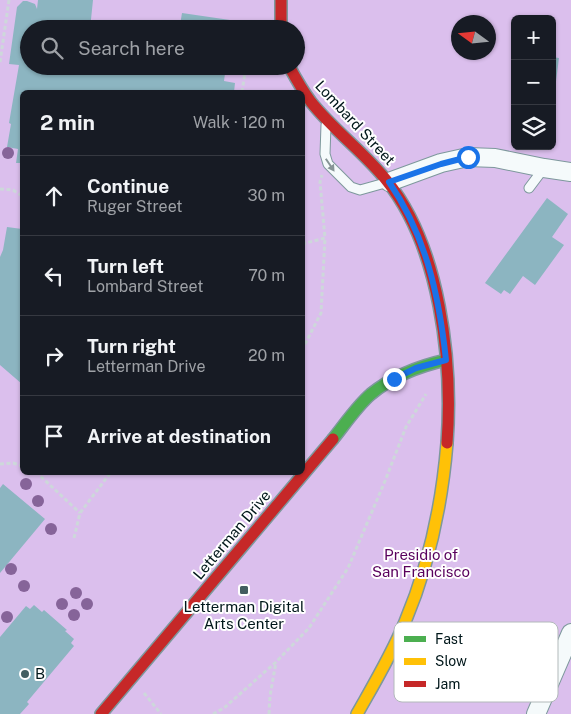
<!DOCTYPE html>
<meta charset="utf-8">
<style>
:root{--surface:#171b24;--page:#20242c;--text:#f1f3f6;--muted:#9ea1a6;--line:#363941}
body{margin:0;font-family:"Public Sans",sans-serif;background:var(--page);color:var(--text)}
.controls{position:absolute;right:15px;top:15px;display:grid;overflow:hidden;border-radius:8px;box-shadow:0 1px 4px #0004}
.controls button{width:45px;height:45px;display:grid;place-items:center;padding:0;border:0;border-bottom:1px solid var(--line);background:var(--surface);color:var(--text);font:25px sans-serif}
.compass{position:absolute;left:451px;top:15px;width:45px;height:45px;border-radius:50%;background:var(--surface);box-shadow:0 1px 4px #0004;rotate:285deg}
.stop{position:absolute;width:15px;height:15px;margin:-11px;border:4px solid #1a73e8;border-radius:50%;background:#fff}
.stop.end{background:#1a73e8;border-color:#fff;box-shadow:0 1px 5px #0008}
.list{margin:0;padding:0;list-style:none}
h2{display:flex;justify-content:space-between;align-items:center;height:65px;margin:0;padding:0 20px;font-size:21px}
h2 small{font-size:16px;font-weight:400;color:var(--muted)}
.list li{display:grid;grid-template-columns:32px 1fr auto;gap:15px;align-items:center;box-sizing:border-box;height:80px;padding:0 20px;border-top:1px solid var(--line)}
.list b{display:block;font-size:19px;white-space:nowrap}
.list p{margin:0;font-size:16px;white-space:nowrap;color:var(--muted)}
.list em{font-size:16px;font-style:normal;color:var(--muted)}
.icon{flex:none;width:28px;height:28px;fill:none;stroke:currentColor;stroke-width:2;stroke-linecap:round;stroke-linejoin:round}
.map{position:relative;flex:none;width:571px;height:714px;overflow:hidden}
.search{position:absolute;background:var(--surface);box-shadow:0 1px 4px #0004;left:20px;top:20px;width:285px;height:55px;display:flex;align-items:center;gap:12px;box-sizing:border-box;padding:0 18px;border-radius:28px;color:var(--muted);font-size:19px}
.panel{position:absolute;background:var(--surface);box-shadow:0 1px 4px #0004;left:20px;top:90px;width:285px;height:385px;border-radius:8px}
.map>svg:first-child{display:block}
.green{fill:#dbbfed;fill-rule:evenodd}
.building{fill:#8cb5c1}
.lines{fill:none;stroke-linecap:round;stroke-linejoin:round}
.lane-casing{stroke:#7d989c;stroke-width:11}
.street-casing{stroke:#7d989c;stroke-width:20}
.fast-casing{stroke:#7d989c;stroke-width:14}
.slow-casing{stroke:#7d989c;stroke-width:14}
.jam-casing{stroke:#7d989c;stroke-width:14}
.path{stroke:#cdd8da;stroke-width:3;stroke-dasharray:4 2.5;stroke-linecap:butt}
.lane{stroke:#f5fafb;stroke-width:9}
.street{stroke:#f5fafb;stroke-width:18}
.fast{stroke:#4caf50;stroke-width:11}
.slow{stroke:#ffc107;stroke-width:11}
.jam{stroke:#c62828;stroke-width:11}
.tree{fill:#866499}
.oneway{fill:#879496}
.route{stroke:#1a73e8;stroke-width:6}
.poi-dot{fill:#425d60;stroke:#fff;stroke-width:2}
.labels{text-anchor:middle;stroke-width:4;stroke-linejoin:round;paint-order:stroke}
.street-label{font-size:15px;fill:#00171a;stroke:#fff}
.park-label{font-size:15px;fill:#59015d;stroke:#fff}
.poi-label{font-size:15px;fill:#00171a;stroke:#fff}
.key{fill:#fff;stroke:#b2b9ba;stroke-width:1}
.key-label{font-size:14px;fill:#00171a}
</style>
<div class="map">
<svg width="571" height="714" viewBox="0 0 571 714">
<rect width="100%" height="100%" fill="#bddee3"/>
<path class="green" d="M0,0h571v714h-571zM515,19h37v127h-37zM458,22h30v30h-30zM29,29h267v37h-267zM22,92h280v380h-280z"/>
<path class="building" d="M38,0h55l-3,29h-61v37h197l-2,15 11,2 -1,9h-212v71h-6l2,-14 -11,-2 4,-23 -2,-1 10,-58 -10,-1 8,-57 6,-6h4l8,3 2,5z
M182,13l48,7 -2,9h-52l1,-5 3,1z
M552,57l7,1 -4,31h-3z
M547,198l21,16 -16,23 12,8 -29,40 -12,-9 -13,18 -6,-4 -3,4 -16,-11z
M7,227l15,2v155l-22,-19v-108l3,-7z
M3,484l42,35 -45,54v-85z
M34,605l8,7 2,-2 23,20 -2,1 9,8 -3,4 3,3 -47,56 2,2 -9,10h-20v-77l26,-31 4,3z"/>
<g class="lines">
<defs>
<path id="lane" d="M326,125l-1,29 3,10 23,23 9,3 25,-7
M529,188l15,-20"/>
<path id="street" d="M389,182l52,-19 27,-6 27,1 49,10 27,4
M536,714l35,-81"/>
<path id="fast" d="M333,439c12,-15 24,-33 38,-45 22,-18 48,-28 75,-34"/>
<path id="slow" d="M357,714c17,-30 35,-60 48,-92 24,-57 37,-118 42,-179"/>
<path id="jam" d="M281,0v29
M289,66c7,13 13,24 22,36 23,29 53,50 76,79 53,66 66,180 60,262
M101,714l232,-275"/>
</defs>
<use href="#lane" class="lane-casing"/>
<use href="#street" class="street-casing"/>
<use href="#fast" class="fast-casing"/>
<use href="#slow" class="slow-casing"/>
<use href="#jam" class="jam-casing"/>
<path class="path" d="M0,62l9,-62
M242,92l4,-26
M0,189l13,1 9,6
M302,244l23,-6 -5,-56 2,-7
M302,350l19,-37 4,-75
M0,464l13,-1 9,3
M36,472l44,41
M74,538l6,-25 31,-41
M144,693l17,21
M213,714l11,-6 52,-46 33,-34 39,-60 37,-87 21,-54 20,-33
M269,714l1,-18 6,-34"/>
<use href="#lane" class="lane"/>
<use href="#street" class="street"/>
<use href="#fast" class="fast"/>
<use href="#slow" class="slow"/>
<use href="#jam" class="jam"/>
</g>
<g class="tree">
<circle cx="8" cy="153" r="6"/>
<circle cx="26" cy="484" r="6"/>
<circle cx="38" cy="501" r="6"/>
<circle cx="51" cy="529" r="6"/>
<circle cx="11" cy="569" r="6"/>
<circle cx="24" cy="586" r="6"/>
<circle cx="76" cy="593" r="6"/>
<circle cx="62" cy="604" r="6"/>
<circle cx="87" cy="604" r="6"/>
<circle cx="74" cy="615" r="6"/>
<circle cx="7" cy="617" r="6"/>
</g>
<defs><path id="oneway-solid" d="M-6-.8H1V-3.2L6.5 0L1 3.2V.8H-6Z" transform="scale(1.25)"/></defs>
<use class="oneway" href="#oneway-solid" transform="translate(330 165) rotate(56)"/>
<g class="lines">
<path class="route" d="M394,379l22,-11 30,-8c-7,-65 -20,-124 -57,-178l52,-18 27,-7"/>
</g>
<g class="poi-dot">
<rect x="239" y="585" width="10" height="10" rx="2.5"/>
<circle cx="25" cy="674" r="5"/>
</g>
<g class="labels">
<g class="street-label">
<text transform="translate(355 123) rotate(47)" y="5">Lombard Street</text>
<text transform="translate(232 535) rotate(-50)" y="5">Letterman Drive</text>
</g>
<g class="park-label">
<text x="421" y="560">Presidio of<tspan x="421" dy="17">San Francisco</tspan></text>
</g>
<g class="poi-label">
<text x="244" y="612">Letterman Digital<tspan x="244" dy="17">Arts Center</tspan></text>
<text x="35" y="679" text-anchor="start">B</text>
</g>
</g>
<rect x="394" y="622" width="164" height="80" rx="8" class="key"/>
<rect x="404" y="636" width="22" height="6" fill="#4caf50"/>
<rect x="404" y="658" width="22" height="7" fill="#ffc107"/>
<rect x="404" y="681" width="22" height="6" fill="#c62828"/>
<g class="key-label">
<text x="435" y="644">Fast</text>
<text x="435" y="666">Slow</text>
<text x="435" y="689">Jam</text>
</g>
</svg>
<div class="controls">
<button>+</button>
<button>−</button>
<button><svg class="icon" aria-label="layers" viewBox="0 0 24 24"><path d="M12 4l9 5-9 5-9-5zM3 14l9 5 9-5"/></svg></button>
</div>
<svg class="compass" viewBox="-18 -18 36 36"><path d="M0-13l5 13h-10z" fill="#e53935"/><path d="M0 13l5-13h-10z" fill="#9ea1a6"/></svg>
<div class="stop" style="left:468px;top:157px"></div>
<div class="stop end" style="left:394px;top:379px"></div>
<div class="search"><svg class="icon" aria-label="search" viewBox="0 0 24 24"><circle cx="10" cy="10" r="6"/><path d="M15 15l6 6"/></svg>Search here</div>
<section class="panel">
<h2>2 min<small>Walk · 120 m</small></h2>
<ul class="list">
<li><svg class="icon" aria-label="ahead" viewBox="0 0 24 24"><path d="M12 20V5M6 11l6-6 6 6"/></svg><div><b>Continue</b><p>Ruger Street</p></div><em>30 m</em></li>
<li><svg class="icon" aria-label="left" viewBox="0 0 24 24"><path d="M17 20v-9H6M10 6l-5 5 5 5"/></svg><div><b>Turn left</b><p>Lombard Street</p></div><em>70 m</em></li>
<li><svg class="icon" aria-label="right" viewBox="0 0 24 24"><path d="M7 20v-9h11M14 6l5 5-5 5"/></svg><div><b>Turn right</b><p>Letterman Drive</p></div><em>20 m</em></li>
<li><svg class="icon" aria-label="arrive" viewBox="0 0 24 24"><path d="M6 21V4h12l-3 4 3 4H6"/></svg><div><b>Arrive at destination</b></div></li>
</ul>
</section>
</div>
